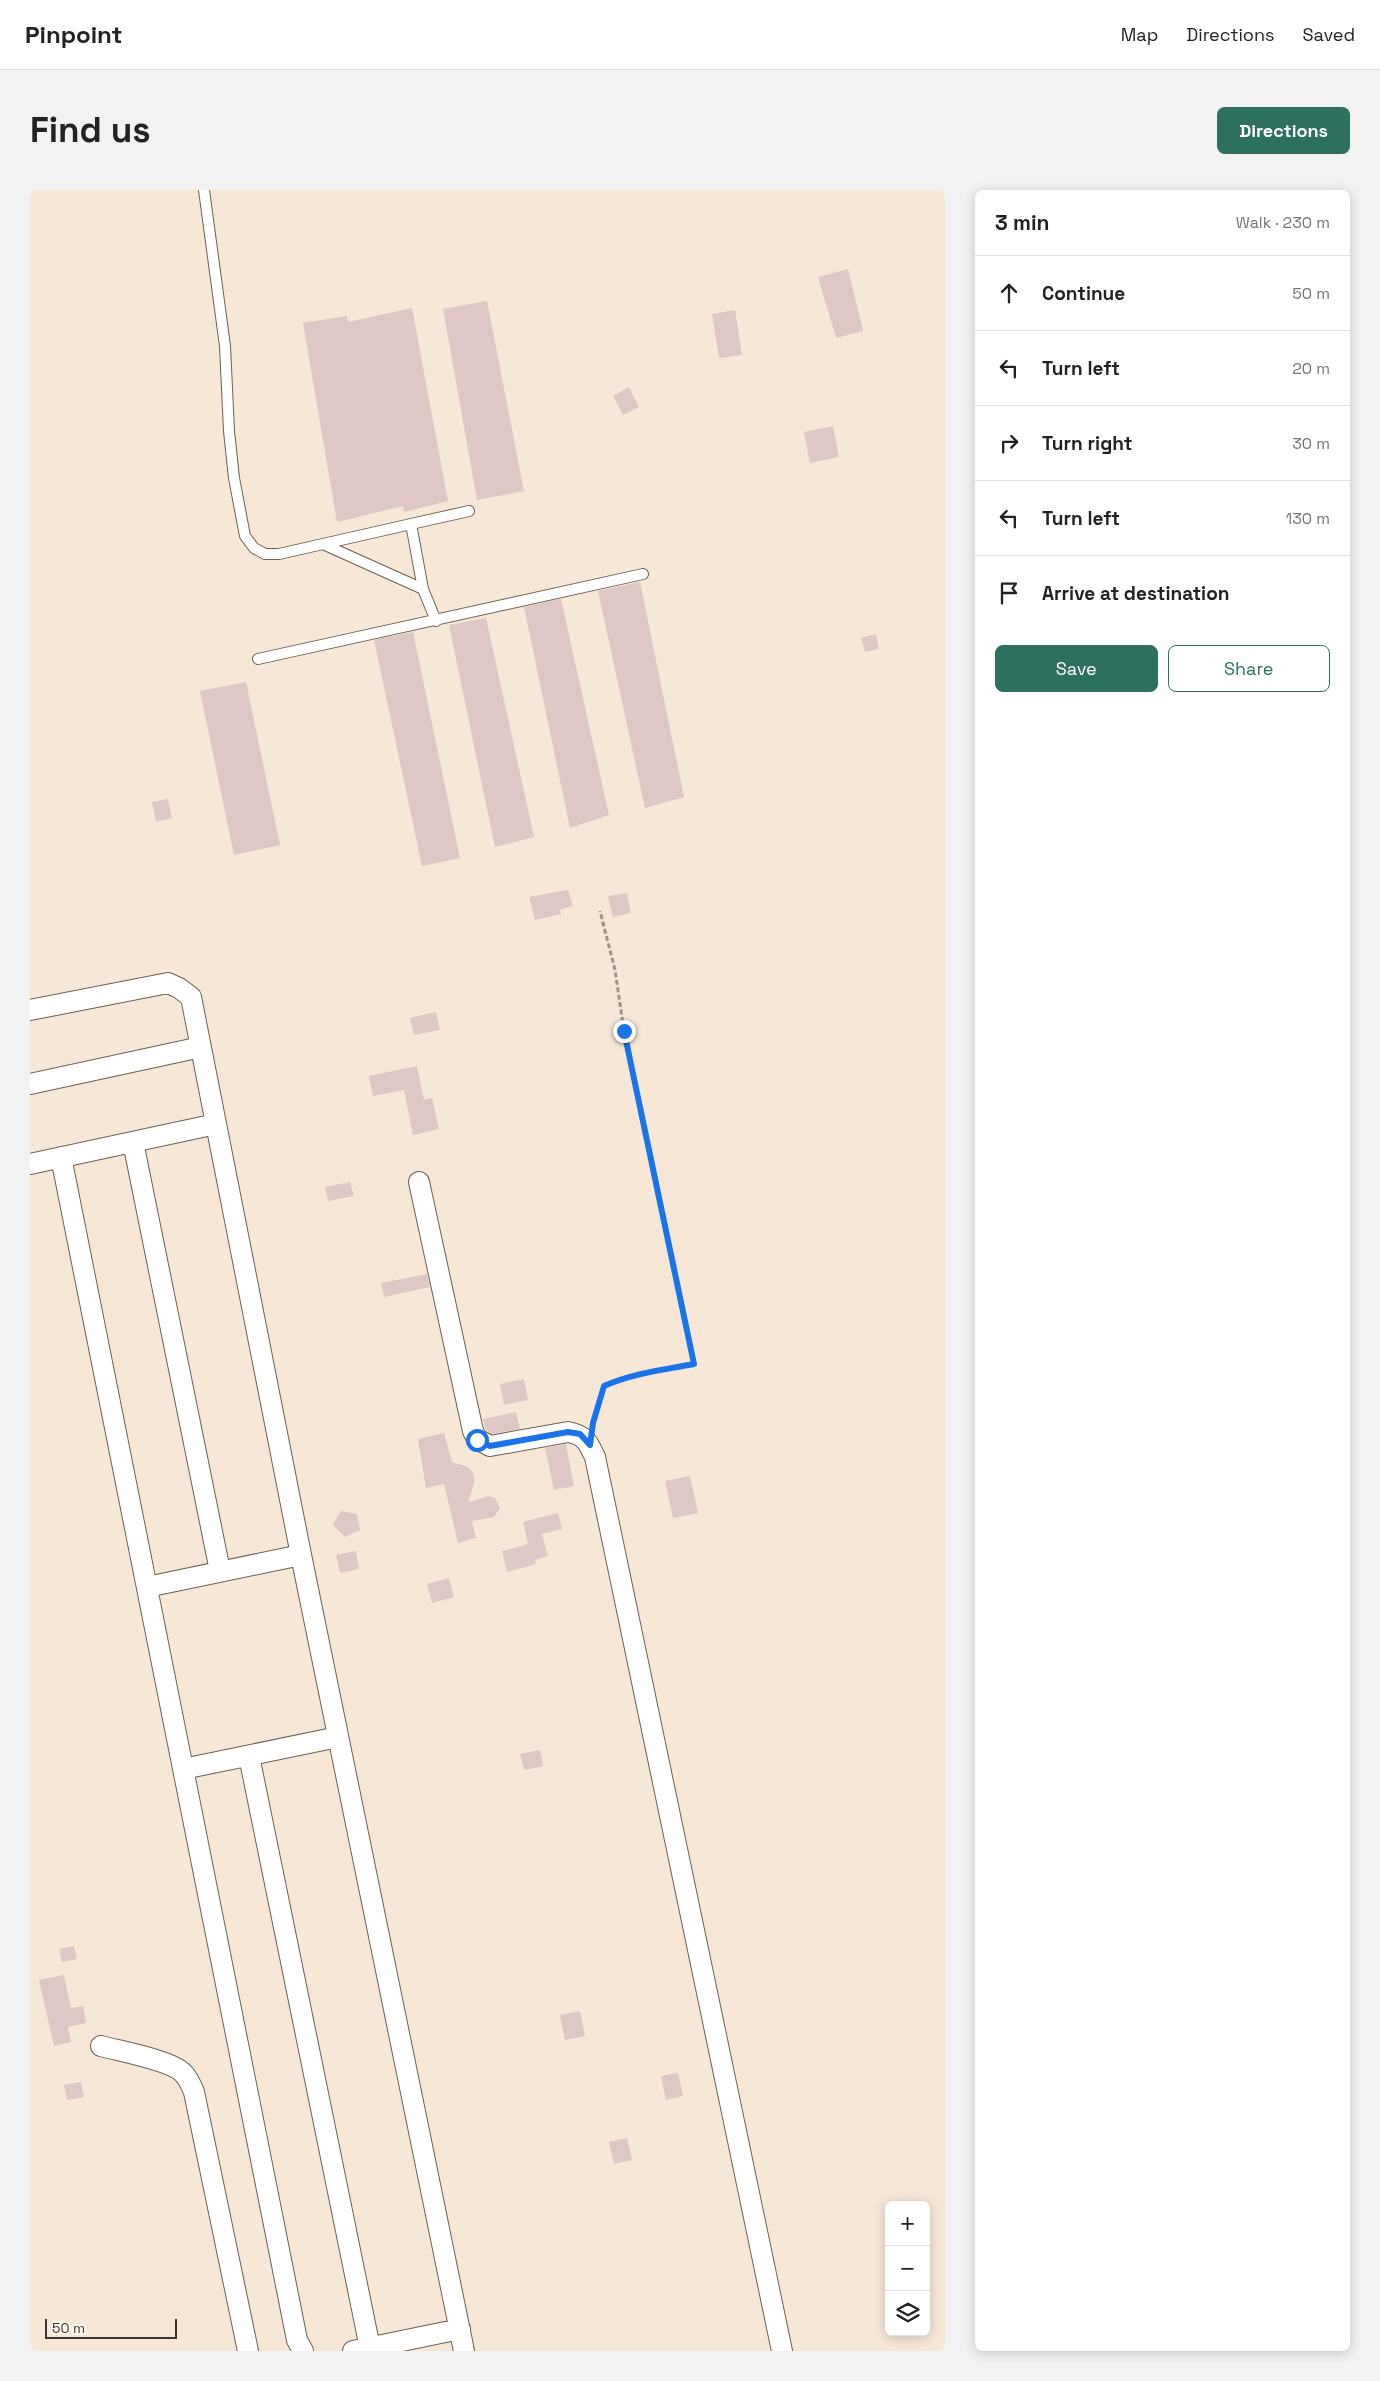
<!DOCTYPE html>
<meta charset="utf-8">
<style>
:root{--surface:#fff;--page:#f2f2f2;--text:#222;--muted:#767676;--line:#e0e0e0;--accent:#2d7060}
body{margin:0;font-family:"Space Grotesk",sans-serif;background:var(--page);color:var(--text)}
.controls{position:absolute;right:15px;bottom:15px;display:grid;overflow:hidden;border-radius:8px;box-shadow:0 2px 12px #0003}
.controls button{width:45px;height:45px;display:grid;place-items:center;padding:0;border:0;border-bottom:1px solid var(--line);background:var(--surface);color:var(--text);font:25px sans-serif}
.scale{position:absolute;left:15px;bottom:12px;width:132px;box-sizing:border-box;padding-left:5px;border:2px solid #39332d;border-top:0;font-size:14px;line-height:18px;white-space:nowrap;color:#39332d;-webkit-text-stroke:4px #fff6ec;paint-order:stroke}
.stop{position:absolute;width:15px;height:15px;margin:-11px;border:4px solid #1a73e8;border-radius:50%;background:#fff}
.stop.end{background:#1a73e8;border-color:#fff;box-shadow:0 1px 5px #0008}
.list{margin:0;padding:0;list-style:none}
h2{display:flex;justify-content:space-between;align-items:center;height:65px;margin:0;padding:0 20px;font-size:21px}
h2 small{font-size:16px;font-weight:400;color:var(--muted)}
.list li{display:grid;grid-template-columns:32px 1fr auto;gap:15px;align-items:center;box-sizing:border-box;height:75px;padding:0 20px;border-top:1px solid var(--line)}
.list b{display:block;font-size:19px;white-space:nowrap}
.list em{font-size:16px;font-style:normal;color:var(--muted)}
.actions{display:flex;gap:10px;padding:15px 20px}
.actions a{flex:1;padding:11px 0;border:1px solid var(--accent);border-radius:8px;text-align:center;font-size:18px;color:var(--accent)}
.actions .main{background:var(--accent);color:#fff}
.icon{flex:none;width:28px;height:28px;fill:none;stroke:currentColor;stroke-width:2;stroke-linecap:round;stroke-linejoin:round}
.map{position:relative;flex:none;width:915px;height:2161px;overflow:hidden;border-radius:8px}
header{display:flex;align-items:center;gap:30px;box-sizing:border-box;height:70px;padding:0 25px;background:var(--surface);border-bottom:1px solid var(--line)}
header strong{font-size:24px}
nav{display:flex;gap:28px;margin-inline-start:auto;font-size:18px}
.intro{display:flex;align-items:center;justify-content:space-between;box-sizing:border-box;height:120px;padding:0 30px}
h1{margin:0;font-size:35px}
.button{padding:12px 22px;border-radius:8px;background:var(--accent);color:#fff;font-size:18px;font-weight:700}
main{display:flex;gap:30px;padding:0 30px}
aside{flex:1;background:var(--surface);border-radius:8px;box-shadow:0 2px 12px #0003}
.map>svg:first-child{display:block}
.building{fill:#dec7c4}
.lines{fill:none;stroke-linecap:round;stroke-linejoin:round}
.lane-casing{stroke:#6c5f51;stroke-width:12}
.street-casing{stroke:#6c5f51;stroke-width:22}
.path{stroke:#9e9388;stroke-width:3;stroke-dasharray:5 2.5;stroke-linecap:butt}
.lane{stroke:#fff;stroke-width:10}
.street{stroke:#fff;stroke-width:20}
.route{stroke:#1a73e8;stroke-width:6}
</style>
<header>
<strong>Pinpoint</strong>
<nav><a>Map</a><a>Directions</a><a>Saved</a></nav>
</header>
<div class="intro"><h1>Find us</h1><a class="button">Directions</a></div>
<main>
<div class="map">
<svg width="915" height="2161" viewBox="0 0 915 2161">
<rect width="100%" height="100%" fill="#f6e7d7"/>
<path class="building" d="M818,79l15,62 -27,7 -18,-61z
M457,111l37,190 -47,9 -34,-191z
M382,118l36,193 -44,11 -1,-6 -66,16 -34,-199 44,-7 1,6z
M705,120l7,45 -23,3 -7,-44z
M599,197l10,20 -16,8 -10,-19z
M803,236l6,31 -29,6 -6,-31z
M610,392l44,215 -39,11 -47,-217z
M531,409l48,216 -39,13 -46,-221z
M456,428l48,219 -39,10 -46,-222z
M383,442l47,226 -38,8 -48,-226z
M846,444l3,15 -14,3 -4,-14z
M216,492l34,163 -46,10 -34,-164z
M138,609l4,19 -16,4 -4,-20z
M538,700l5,16 -13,4 1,4 -26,6 -6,-23z
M597,703l4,20 -18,4 -5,-21z
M406,822l4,18 -26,5 -4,-17z
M387,876l7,34 8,-2 7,31 -26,6 -9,-45 -31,6 -4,-20z
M320,992l4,14 -26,5 -3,-14z
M397,1084l3,13 -46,10 -3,-14z
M494,1189l4,21 -24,5 -4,-21z
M486,1222l4,17 -28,5 -6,-4 -3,-11z
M414,1243l8,29 16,5 5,6 2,7 -7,22 21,-6 6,2 5,10 -6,9 -22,4 4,17 -18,5 -14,-59 -18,4 -8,-49z
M536,1254l8,42 -20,4 -9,-42z
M660,1286l8,37 -25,5 -8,-37z
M311,1321l16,3 3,16 -15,7 -12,-12z
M528,1323l4,16 -20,5 6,22 -13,4 1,4 -29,8 -5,-21 26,-7 -5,-22z
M326,1361l3,18 -19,4 -4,-18z
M419,1388l5,19 -22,6 -5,-19z
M510,1560l3,16 -19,4 -4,-16z
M44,1756l3,13 -15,3 -3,-13z
M34,1785l7,33 12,-2 3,17 -18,4 3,15 -17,4 -15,-66z
M550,1821l5,25 -20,4 -5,-25z
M648,1883l5,23 -17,4 -5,-24z
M51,1892l3,15 -17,3 -3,-15z
M597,1948l5,22 -18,4 -5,-22z"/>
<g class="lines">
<defs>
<path id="lane" d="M174,0l21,156 4,85 5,47 11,58 9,12 11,6h14l132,-30 12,65
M381,334l58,-13
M295,355l98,44 13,32
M228,469l385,-85"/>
<path id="street" d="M0,820l138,-27 11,5 12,9 110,558 163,796
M0,894l171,-37
M103,952l87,429
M31,967l236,1183 6,11
M0,974l186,-40
M389,992l54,249 4,8 13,7 78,-14c17,3 20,10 27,25l187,894
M117,1397l154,-32
M219,1566l121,592
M153,1579l155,-32
M71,1856c18,5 68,14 81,26 6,5 9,13 12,20l54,259
M323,2161l107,-22"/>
</defs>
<use href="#lane" class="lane-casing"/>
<use href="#street" class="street-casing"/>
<path class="path" d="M563,1232l11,-36c29,-13 59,-16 90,-22l-70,-333 -9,-61 -15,-59"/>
<use href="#lane" class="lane"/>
<use href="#street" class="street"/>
</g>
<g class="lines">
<path class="route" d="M447,1250l13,6 78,-14 12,2 10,11 3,-22 11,-37c29,-13 59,-16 90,-22l-70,-333"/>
</g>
</svg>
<div class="controls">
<button>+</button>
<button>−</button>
<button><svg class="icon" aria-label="layers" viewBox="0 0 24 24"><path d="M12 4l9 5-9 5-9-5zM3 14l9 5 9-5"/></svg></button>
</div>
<div class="scale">50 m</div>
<div class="stop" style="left:447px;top:1250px"></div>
<div class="stop end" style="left:594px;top:841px"></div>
</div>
<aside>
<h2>3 min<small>Walk · 230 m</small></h2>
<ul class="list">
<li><svg class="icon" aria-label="ahead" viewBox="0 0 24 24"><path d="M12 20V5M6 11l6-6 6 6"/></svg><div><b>Continue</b></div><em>50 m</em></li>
<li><svg class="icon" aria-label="left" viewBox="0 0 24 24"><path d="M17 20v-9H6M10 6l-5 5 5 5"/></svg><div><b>Turn left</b></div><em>20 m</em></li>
<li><svg class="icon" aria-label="right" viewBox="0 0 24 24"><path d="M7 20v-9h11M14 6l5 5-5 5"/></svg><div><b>Turn right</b></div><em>30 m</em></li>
<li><svg class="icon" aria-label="left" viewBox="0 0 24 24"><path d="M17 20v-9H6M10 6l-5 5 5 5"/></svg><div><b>Turn left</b></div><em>130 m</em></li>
<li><svg class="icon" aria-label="arrive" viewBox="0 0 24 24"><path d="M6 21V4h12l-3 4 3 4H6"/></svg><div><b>Arrive at destination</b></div></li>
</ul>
<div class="actions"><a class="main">Save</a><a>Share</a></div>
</aside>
</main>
